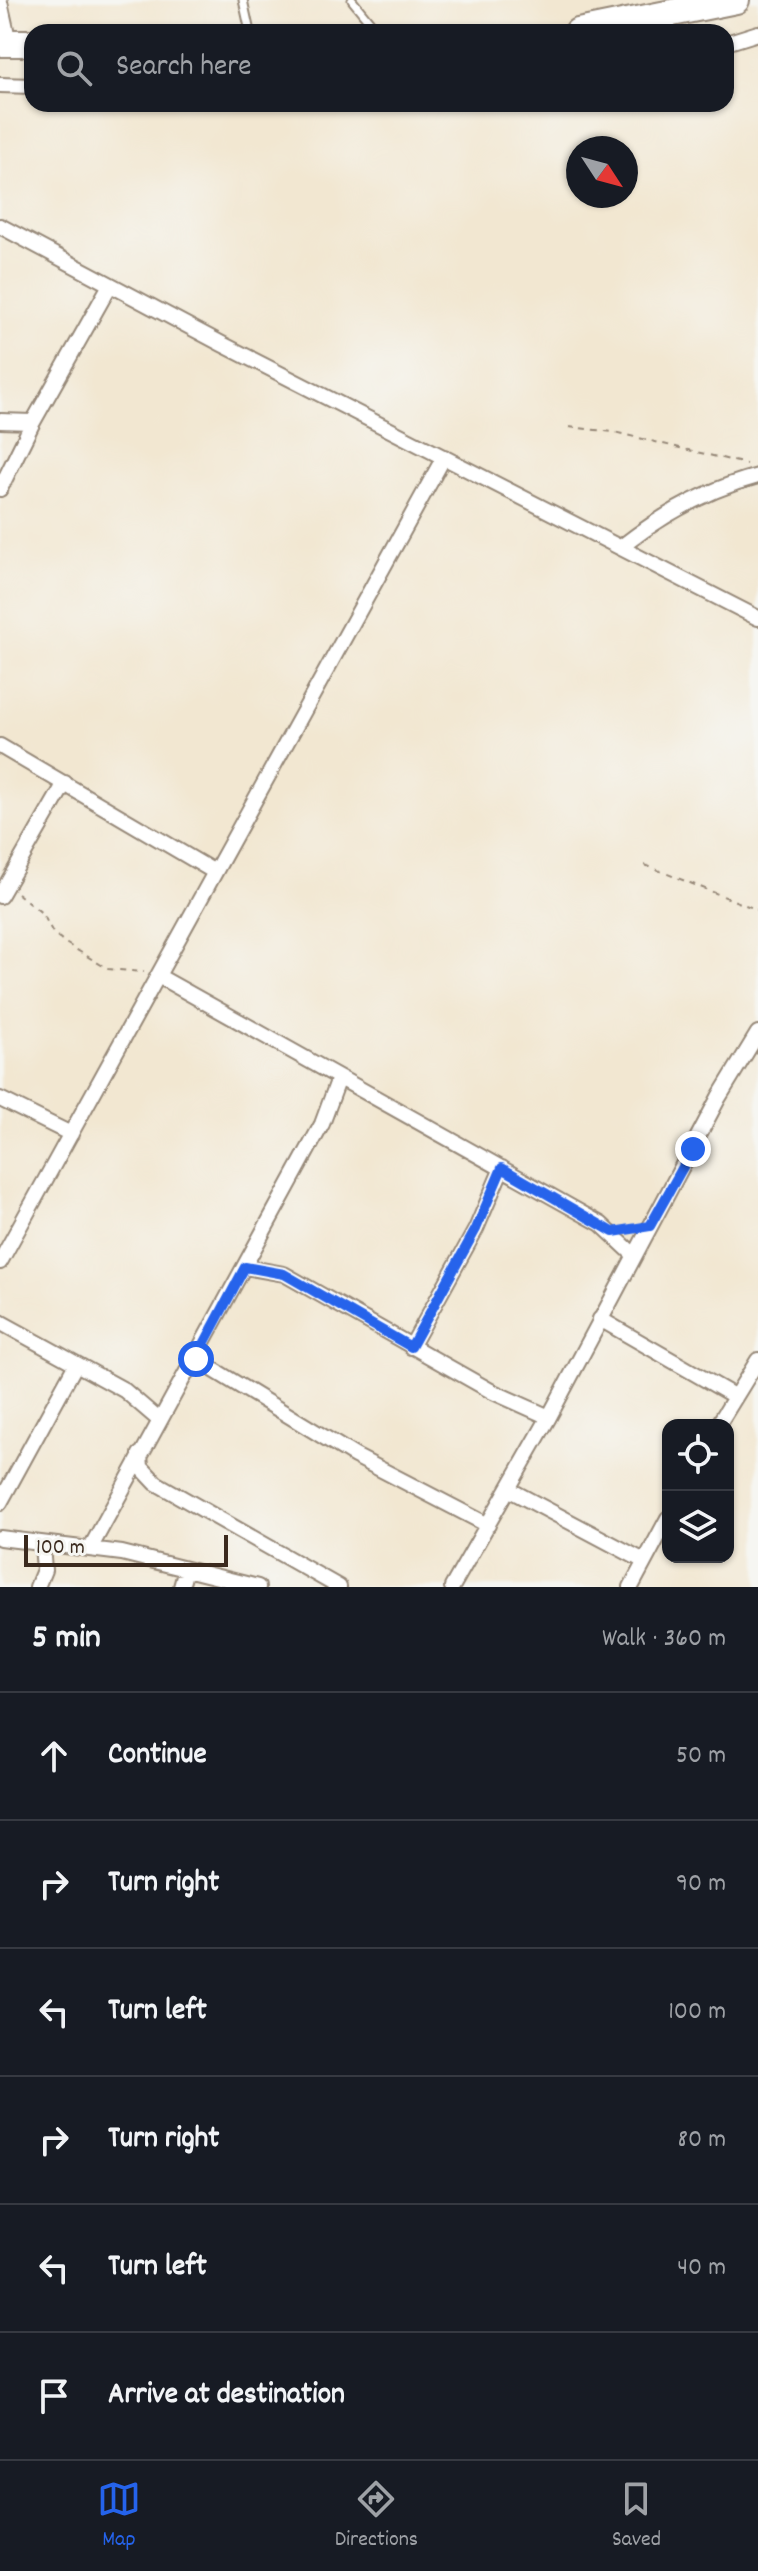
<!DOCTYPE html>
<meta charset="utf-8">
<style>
:root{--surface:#171b24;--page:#242831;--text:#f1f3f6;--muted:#9ea1a6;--line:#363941;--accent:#2563eb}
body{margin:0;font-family:Dekko,sans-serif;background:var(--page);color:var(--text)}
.controls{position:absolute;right:24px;bottom:24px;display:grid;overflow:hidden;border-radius:16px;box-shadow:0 2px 6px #0004}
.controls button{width:72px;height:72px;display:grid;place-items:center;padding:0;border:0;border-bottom:2px solid var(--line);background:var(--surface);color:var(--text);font:40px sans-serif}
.compass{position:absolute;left:566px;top:136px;width:72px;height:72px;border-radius:50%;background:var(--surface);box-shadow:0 2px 6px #0004;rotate:126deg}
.scale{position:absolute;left:24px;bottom:20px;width:204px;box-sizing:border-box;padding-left:8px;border:4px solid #3b2a1e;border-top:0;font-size:22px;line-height:28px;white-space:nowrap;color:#3b2a1e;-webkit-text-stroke:6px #f6f6f2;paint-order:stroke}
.stop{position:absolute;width:24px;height:24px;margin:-18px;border:6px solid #2563eb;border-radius:50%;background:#fff}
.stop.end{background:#2563eb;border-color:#fff;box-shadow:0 2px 8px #0008}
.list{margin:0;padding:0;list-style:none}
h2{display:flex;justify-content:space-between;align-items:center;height:104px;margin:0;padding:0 32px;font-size:34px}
h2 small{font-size:26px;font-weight:400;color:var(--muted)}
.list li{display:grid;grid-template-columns:52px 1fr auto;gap:24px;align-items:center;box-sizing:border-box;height:128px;padding:0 32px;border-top:2px solid var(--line)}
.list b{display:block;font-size:30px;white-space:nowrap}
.list em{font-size:26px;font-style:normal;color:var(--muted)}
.icon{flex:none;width:44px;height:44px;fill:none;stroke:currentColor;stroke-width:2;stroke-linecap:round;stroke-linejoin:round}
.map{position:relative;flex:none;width:758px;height:1587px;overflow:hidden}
.search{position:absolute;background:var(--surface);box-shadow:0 2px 6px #0004;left:24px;right:24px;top:24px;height:88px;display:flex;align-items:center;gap:20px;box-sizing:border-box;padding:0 28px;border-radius:24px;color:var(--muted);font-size:30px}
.sheet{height:872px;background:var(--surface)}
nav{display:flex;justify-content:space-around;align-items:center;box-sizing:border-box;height:112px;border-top:2px solid var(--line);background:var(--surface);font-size:22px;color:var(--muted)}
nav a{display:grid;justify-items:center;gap:4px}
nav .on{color:var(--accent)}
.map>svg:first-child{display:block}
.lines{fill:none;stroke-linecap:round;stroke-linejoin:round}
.lane-casing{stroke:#968878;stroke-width:11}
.street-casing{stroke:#968878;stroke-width:18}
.highway-casing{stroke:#968878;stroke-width:30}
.path{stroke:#968878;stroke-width:2;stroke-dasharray:6 6;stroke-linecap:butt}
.lane{stroke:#fff;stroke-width:7}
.street{stroke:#fff;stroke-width:14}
.highway{stroke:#fff;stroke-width:26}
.route{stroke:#2563eb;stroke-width:10}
</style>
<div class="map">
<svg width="758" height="1587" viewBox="0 0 758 1587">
<rect width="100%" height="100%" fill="#f6f6f2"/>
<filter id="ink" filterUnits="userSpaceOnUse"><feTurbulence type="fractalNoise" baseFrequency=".0125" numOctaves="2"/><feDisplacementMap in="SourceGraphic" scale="16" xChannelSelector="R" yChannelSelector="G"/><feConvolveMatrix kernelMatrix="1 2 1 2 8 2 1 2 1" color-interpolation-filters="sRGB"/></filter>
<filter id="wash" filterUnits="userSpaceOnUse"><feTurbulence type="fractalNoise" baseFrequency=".006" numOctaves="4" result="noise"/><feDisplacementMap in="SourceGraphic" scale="32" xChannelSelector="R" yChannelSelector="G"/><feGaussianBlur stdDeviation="1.8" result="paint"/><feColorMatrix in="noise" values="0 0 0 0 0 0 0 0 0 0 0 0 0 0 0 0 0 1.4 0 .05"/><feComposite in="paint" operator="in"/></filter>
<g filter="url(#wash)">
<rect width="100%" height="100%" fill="#f2e7d1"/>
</g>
<g filter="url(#ink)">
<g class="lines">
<defs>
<path id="lane" d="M243,0l7,32
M352,0l26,32"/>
<path id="street" d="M0,2l9,41
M726,43l32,-10
M0,85l32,1
M0,226l222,118 536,274
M0,421l33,1
M0,489l33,-67 77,-137
M621,547c41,-32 87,-58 137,-71
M0,746l213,125
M0,896l65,-113
M160,977l441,247 32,30
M0,1099l71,35
M0,1262l444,-805
M245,1267l39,7 207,117 58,26
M600,1319l134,77
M0,1322l124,68 35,30
M411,1347l65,-118 26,-61
M196,1359l159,97 133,69
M718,1425l40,-65
M140,1454l1,13 15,16 183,104
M508,1489l136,72
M0,1503l76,-139
M0,1538l122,15 136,34
M91,1547l231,-423 17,-46
M37,1587l7,-17 -2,-25
M181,1587l5,-18
M452,1587l97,-170 170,-320 39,-64
M631,1587l37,-69"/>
<path id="highway" d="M578,32l158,-32
M0,43h32"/>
</defs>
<use href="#lane" class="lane-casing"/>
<use href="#street" class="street-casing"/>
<use href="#highway" class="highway-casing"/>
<path class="path" d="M569,427l45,5 132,32
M645,865l113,45
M17,893l26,21 10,19 14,11 41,25 36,3"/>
<use href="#lane" class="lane"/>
<use href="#street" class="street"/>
<use href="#highway" class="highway"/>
</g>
</g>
<g class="lines" filter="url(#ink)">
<path class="route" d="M196,1359l49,-92 39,7 127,73 65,-118 26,-61 111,64 37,-6 43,-77"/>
</g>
</svg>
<div class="controls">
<button><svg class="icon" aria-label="locate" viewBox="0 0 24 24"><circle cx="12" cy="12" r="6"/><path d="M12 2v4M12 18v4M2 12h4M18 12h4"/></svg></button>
<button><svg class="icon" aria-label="layers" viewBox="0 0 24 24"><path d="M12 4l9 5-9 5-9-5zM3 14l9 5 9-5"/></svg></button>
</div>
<svg class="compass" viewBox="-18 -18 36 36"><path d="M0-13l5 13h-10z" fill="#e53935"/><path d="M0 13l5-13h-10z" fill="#9ea1a6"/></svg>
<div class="scale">100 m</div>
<div class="stop" style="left:196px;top:1359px"></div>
<div class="stop end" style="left:693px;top:1149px"></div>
<div class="search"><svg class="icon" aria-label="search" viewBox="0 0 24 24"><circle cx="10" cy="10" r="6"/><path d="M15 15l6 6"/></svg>Search here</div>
</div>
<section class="sheet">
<h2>5 min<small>Walk · 360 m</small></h2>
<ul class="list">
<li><svg class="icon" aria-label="ahead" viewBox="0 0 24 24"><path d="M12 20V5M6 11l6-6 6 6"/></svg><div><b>Continue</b></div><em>50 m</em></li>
<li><svg class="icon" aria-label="right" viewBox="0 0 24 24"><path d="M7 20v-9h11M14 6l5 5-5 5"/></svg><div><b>Turn right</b></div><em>90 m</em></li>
<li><svg class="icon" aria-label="left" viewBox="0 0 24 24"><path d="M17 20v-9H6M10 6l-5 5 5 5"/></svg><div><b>Turn left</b></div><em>100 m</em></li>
<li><svg class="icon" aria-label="right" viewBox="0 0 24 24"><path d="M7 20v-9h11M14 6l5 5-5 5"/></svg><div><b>Turn right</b></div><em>80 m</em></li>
<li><svg class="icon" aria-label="left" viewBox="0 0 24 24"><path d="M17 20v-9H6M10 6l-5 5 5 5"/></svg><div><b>Turn left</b></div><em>40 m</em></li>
<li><svg class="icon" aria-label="arrive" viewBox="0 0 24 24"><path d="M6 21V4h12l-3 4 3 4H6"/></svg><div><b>Arrive at destination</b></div></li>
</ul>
</section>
<nav>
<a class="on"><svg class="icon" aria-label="map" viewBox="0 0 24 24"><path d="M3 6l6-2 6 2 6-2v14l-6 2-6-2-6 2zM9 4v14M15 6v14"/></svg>Map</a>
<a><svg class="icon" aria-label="directions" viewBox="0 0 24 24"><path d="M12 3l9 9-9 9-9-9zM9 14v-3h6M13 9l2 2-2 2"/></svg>Directions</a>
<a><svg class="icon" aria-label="saved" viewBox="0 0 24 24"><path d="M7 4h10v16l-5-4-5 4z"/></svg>Saved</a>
</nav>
